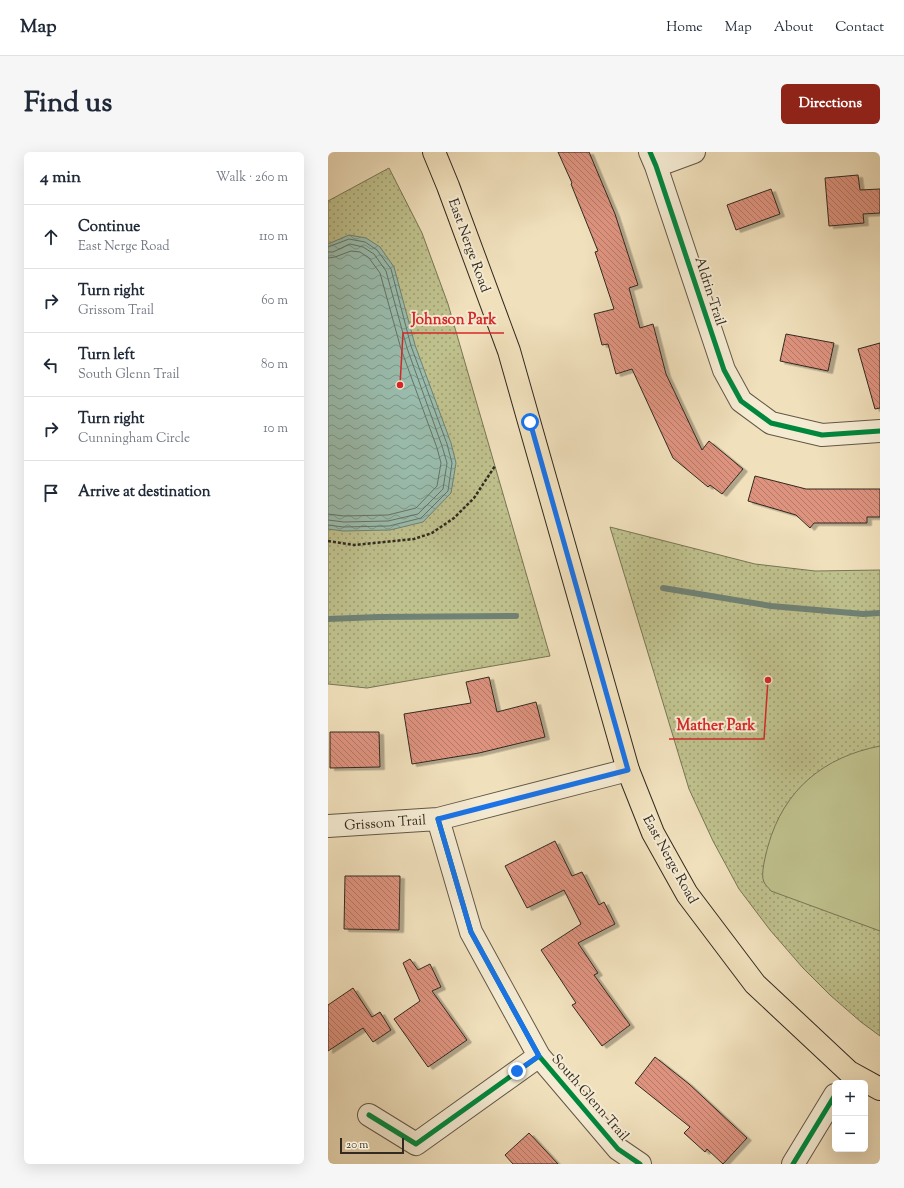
<!DOCTYPE html>
<meta charset="utf-8">
<style>
:root{--surface:#fff;--page:#f6f6f7;--text:#1f2937;--muted:#747a83;--line:#e0e1e3;--accent:#8f2418}
body{margin:0;font-family:"Sorts Mill Goudy",serif;background:var(--page);color:var(--text)}
.controls{position:absolute;right:12px;bottom:12px;display:grid;overflow:hidden;border-radius:6px;box-shadow:0 4px 16px #0002}
.controls button{width:36px;height:36px;display:grid;place-items:center;padding:0;border:0;border-bottom:1px solid var(--line);background:var(--surface);color:var(--text);font:20px sans-serif}
.scale{position:absolute;left:12px;bottom:10px;width:64px;box-sizing:border-box;padding-left:4px;border:2px solid #322a20;border-top:0;font-size:11px;line-height:14px;white-space:nowrap;color:#322a20;-webkit-text-stroke:3px #f5ebd3;paint-order:stroke}
.stop{position:absolute;width:12px;height:12px;margin:-9px;border:3px solid #1a73e8;border-radius:50%;background:#fff}
.stop.end{background:#1a73e8;border-color:#fff;box-shadow:0 1px 4px #0008}
.list{margin:0;padding:0;list-style:none}
h2{display:flex;justify-content:space-between;align-items:center;height:52px;margin:0;padding:0 16px;font-size:17px}
h2 small{font-size:13px;font-weight:400;color:var(--muted)}
.list li{display:grid;grid-template-columns:26px 1fr auto;gap:12px;align-items:center;box-sizing:border-box;height:64px;padding:0 16px;border-top:1px solid var(--line)}
.list b{display:block;font-size:15px;white-space:nowrap}
.list p{margin:0;font-size:13px;white-space:nowrap;color:var(--muted)}
.list em{font-size:13px;font-style:normal;color:var(--muted)}
.icon{flex:none;width:22px;height:22px;fill:none;stroke:currentColor;stroke-width:2;stroke-linecap:round;stroke-linejoin:round}
.map{position:relative;flex:none;width:552px;height:1012px;overflow:hidden;border-radius:6px}
header{display:flex;align-items:center;gap:24px;box-sizing:border-box;height:56px;padding:0 20px;background:var(--surface);border-bottom:1px solid var(--line)}
header strong{font-size:19px}
nav{display:flex;gap:22px;margin-inline-start:auto;font-size:14px}
.intro{display:flex;align-items:center;justify-content:space-between;box-sizing:border-box;height:96px;padding:0 24px}
h1{margin:0;font-size:28px}
.button{padding:10px 18px;border-radius:6px;background:var(--accent);color:#fff;font-size:14px;font-weight:700}
main{display:flex;gap:24px;padding:0 24px}
aside{flex:1;background:var(--surface);border-radius:6px;box-shadow:0 4px 16px #0002}
.map>svg:first-child{display:block}
.park{fill:url(#park-dots);stroke:#787656}
.pitch{fill:#bfc18d;stroke:#787656}
.water{fill:url(#water-waves);stroke:#708275}
.lines{fill:none;stroke-linecap:round;stroke-linejoin:round}
.shore{stroke:#667467;stroke-width:1}
.stream{stroke:#708275;stroke-width:6}
.building{fill:url(#building-back-hatch);stroke:#322a20;filter:url(#shadow)}
.minor-casing{stroke:#625847;stroke-width:24}
.major-casing{stroke:#322a20;stroke-width:24}
.path{stroke:#322a20;stroke-width:2.5;stroke-dasharray:3 2;stroke-linecap:butt}
.minor{stroke:#f5ebd3;stroke-width:22}
.major{stroke:#f0e0bc;stroke-width:22}
.cycleway-casing{stroke:#f5ebd3;stroke-width:8}
.cycleway{stroke:#00873e;stroke-width:5}
.route{stroke:#1a73e8;stroke-width:5}
.labels{text-anchor:middle;stroke-width:4;stroke-linejoin:round;paint-order:stroke}
.street-label{font-size:14px;fill:#322a20;stroke:#f5ebd3}
.leader{fill:none;stroke:#d62828;stroke-width:1.5}
.callout-dot{fill:#d62828;stroke:#f5ebd3;stroke-width:1.5}
.callout-label{font-size:15px;text-anchor:middle;font-weight:bold;fill:#d62828;stroke:#f5ebd3;stroke-width:4;stroke-linejoin:round;paint-order:stroke}
</style>
<header>
<strong>Map</strong>
<nav><a>Home</a><a>Map</a><a>About</a><a>Contact</a></nav>
</header>
<div class="intro"><h1>Find us</h1><a class="button">Directions</a></div>
<main>
<aside>
<h2>4 min<small>Walk · 260 m</small></h2>
<ul class="list">
<li><svg class="icon" aria-label="ahead" viewBox="0 0 24 24"><path d="M12 20V5M6 11l6-6 6 6"/></svg><div><b>Continue</b><p>East Nerge Road</p></div><em>110 m</em></li>
<li><svg class="icon" aria-label="right" viewBox="0 0 24 24"><path d="M7 20v-9h11M14 6l5 5-5 5"/></svg><div><b>Turn right</b><p>Grissom Trail</p></div><em>60 m</em></li>
<li><svg class="icon" aria-label="left" viewBox="0 0 24 24"><path d="M17 20v-9H6M10 6l-5 5 5 5"/></svg><div><b>Turn left</b><p>South Glenn Trail</p></div><em>80 m</em></li>
<li><svg class="icon" aria-label="right" viewBox="0 0 24 24"><path d="M7 20v-9h11M14 6l5 5-5 5"/></svg><div><b>Turn right</b><p>Cunningham Circle</p></div><em>10 m</em></li>
<li><svg class="icon" aria-label="arrive" viewBox="0 0 24 24"><path d="M6 21V4h12l-3 4 3 4H6"/></svg><div><b>Arrive at destination</b></div></li>
</ul>
</aside>
<div class="map">
<svg width="552" height="1012" viewBox="0 0 552 1012">
<defs>
<pattern id="park-dots" width="8" height="8" patternUnits="userSpaceOnUse"><rect width="8" height="8" fill="#bfc18d"/><path d="M2 2h.1M6 6h.1" fill="none" stroke="#9c9d73" stroke-width="1.8" stroke-linecap="round"/></pattern>
<pattern id="water-waves" width="16" height="10" patternUnits="userSpaceOnUse"><rect width="16" height="10" fill="#9abdae"/><path d="M0 5q4-4 8 0t8 0" fill="none" stroke="#7e9a8d"/></pattern>
<pattern id="building-back-hatch" width="6" height="6" patternUnits="userSpaceOnUse"><rect width="6" height="6" fill="#de937f"/><path d="M-1 5l2 2M0 0l6 6M5-1l2 2" fill="none" stroke="#b57868"/></pattern>
<filter id="shadow"><feDropShadow dx="4.5" dy="2.5" stdDeviation="0" flood-color="#0004"/></filter>
</defs>
<rect width="100%" height="100%" fill="#f0e0bc"/>
<filter id="stains"><feTurbulence type="fractalNoise" baseFrequency=".005" numOctaves="4"/><feColorMatrix values="0 0 0 0 .2 0 0 0 0 .09 0 0 0 0 .02 0 0 0 .5 -.17"/></filter>
<radialGradient id="worn" r=".72"><stop offset=".6" stop-color="#630" stop-opacity="0"/><stop offset="1" stop-color="#630" stop-opacity=".3"/></radialGradient>
<path class="park" d="M61,16l33,65 26,71 102,352 -183,32 -39,-4v-483z
M282,375l145,37 60,7 65,-1v466l-19,-14 -31,-27 -27,-27 -33,-38 -31,-41 -26,-48 -24,-52z"/>
<path class="pitch" d="M552,594v185l-109,-40c-2,-3 -6,-6 -7,-9 -4,-7 2,-28 4,-36 16,-57 56,-89 112,-100z"/>
<path class="water" d="M21,83l17,3 14,9 14,20 21,78 36,98 5,20 -5,30 -28,29 -33,8 -47,1 -15,-2v-285z"/>
<g class="lines">
<path class="shore" d="M0,95l21,-8 16,3 12,8 14,19 20,77 36,98 5,19 -4,28 -27,27 -32,8 -46,1 -15,-2
M0,100h5l17,-8 13,3 11,7 12,17 21,77 35,98 5,17 -4,26 -25,25 -30,7 -44,1 -16,-2
M0,106l7,-1 16,-6 9,1 9,6 11,15 21,76 36,99 4,15 -4,23 -21,22 -28,7 -44,1 -16,-2"/>
<path class="stream" d="M335,436l108,18 92,8 17,-1
M0,467l51,-2 137,-1"/>
</g>
<path class="building" d="M230,0h31l26,62 23,71 -9,3 11,40 13,-4 13,50 36,76 7,-9 34,28 -21,25 -12,-9 -2,2 -35,-29 -41,-89 -16,5 -8,-30 -6,1 -8,-31 20,-5 -19,-57 3,-1 -27,-67 1,-1z
M530,23l2,15 20,-1v24l-17,1 1,9 -35,3 -4,-48z
M443,37l9,25 -44,16 -9,-25z
M458,182l48,9 -6,28 -48,-10z
M552,191v65l-5,1 -17,-60z
M427,324l51,13h74v28h-13v6h-53l-4,5 -14,-13 -48,-14z
M161,525l8,35 39,-10 9,35 -66,16 -67,11 -8,-50 67,-11 -5,-21z
M2,580h49l1,35 -50,1z
M227,689l17,35 10,-4 17,33 5,-3 11,22 -37,19 20,30 -4,2 36,50 -28,21 -30,-41 4,-2 -35,-53 40,-26 -17,-34 -37,18 -22,-42z
M17,724h55l-1,54 -55,-1z
M82,807l8,11 12,-6 11,23 -9,4 35,49 -39,27 -34,-48 26,-18 -17,-38z
M25,836l19,29 8,-5 11,18 -18,12 -10,-14 -35,23v-46z
M327,905l34,27 58,54 -24,26 -16,-15 -2,3 -21,-19 6,-6 -55,-44z
M201,981l29,31h-45l-8,-9z"/>
<g class="lines">
<defs>
<path id="minor" d="M322,0l6,14 68,204 17,31 30,22 51,12 58,-4
M328,14l38,-14
M110,667l33,113 68,124 79,93 22,15
M0,674l110,-7 190,-49
M41,963l47,29 123,-88
M465,1012l42,-69"/>
<path id="major" d="M106,0l14,34 61,165 119,419 25,63 34,61 68,90 94,88 31,17"/>
</defs>
<use href="#minor" class="minor-casing"/>
<use href="#major" class="major-casing"/>
<path class="path" d="M0,389l26,4 60,-6 18,-6 22,-15 20,-20 21,-32"/>
<use href="#minor" class="minor"/>
<use href="#major" class="major"/>
<defs>
<path id="cycleway" d="M322,0l6,14 68,204 17,31 30,22 51,12 58,-4
M110,667l33,113 68,124 79,93 22,15
M41,963l47,29 123,-88
M465,1012l42,-69"/>
</defs>
<use href="#cycleway" class="cycleway-casing"/>
<use href="#cycleway" class="cycleway"/>
</g>
<g class="lines">
<path class="route" d="M189,919l22,-15 -68,-124 -33,-113 190,-49 -98,-348"/>
</g>
<g class="labels">
<g class="street-label">
<text transform="translate(142 93) rotate(70)" y="5">East Nerge Road</text>
<text transform="translate(383 139) rotate(72)" y="5">Aldrin Trail</text>
<text transform="translate(57 670) rotate(-4)" y="5">Grissom Trail</text>
<text transform="translate(343 707) rotate(61)" y="5">East Nerge Road</text>
<text transform="translate(263 945) rotate(49)" y="5">South Glenn Trail</text>
</g>
</g>
<path class="leader" d="M72 233L75 181H176M440 528L436 587H341"/>
<g class="callout-dot">
<circle cx="72" cy="233" r="4"/>
<circle cx="440" cy="528" r="4"/>
</g>
<g class="callout-label">
<text x="126" y="172">Johnson Park</text>
<text x="388" y="578">Mather Park</text>
</g>
<rect width="100%" height="100%" filter="url(#stains)"/>
<rect width="100%" height="100%" fill="url(#worn)"/>
</svg>
<div class="controls">
<button>+</button>
<button>−</button>
</div>
<div class="scale">20 m</div>
<div class="stop" style="left:202px;top:270px"></div>
<div class="stop end" style="left:189px;top:919px"></div>
</div>
</main>
